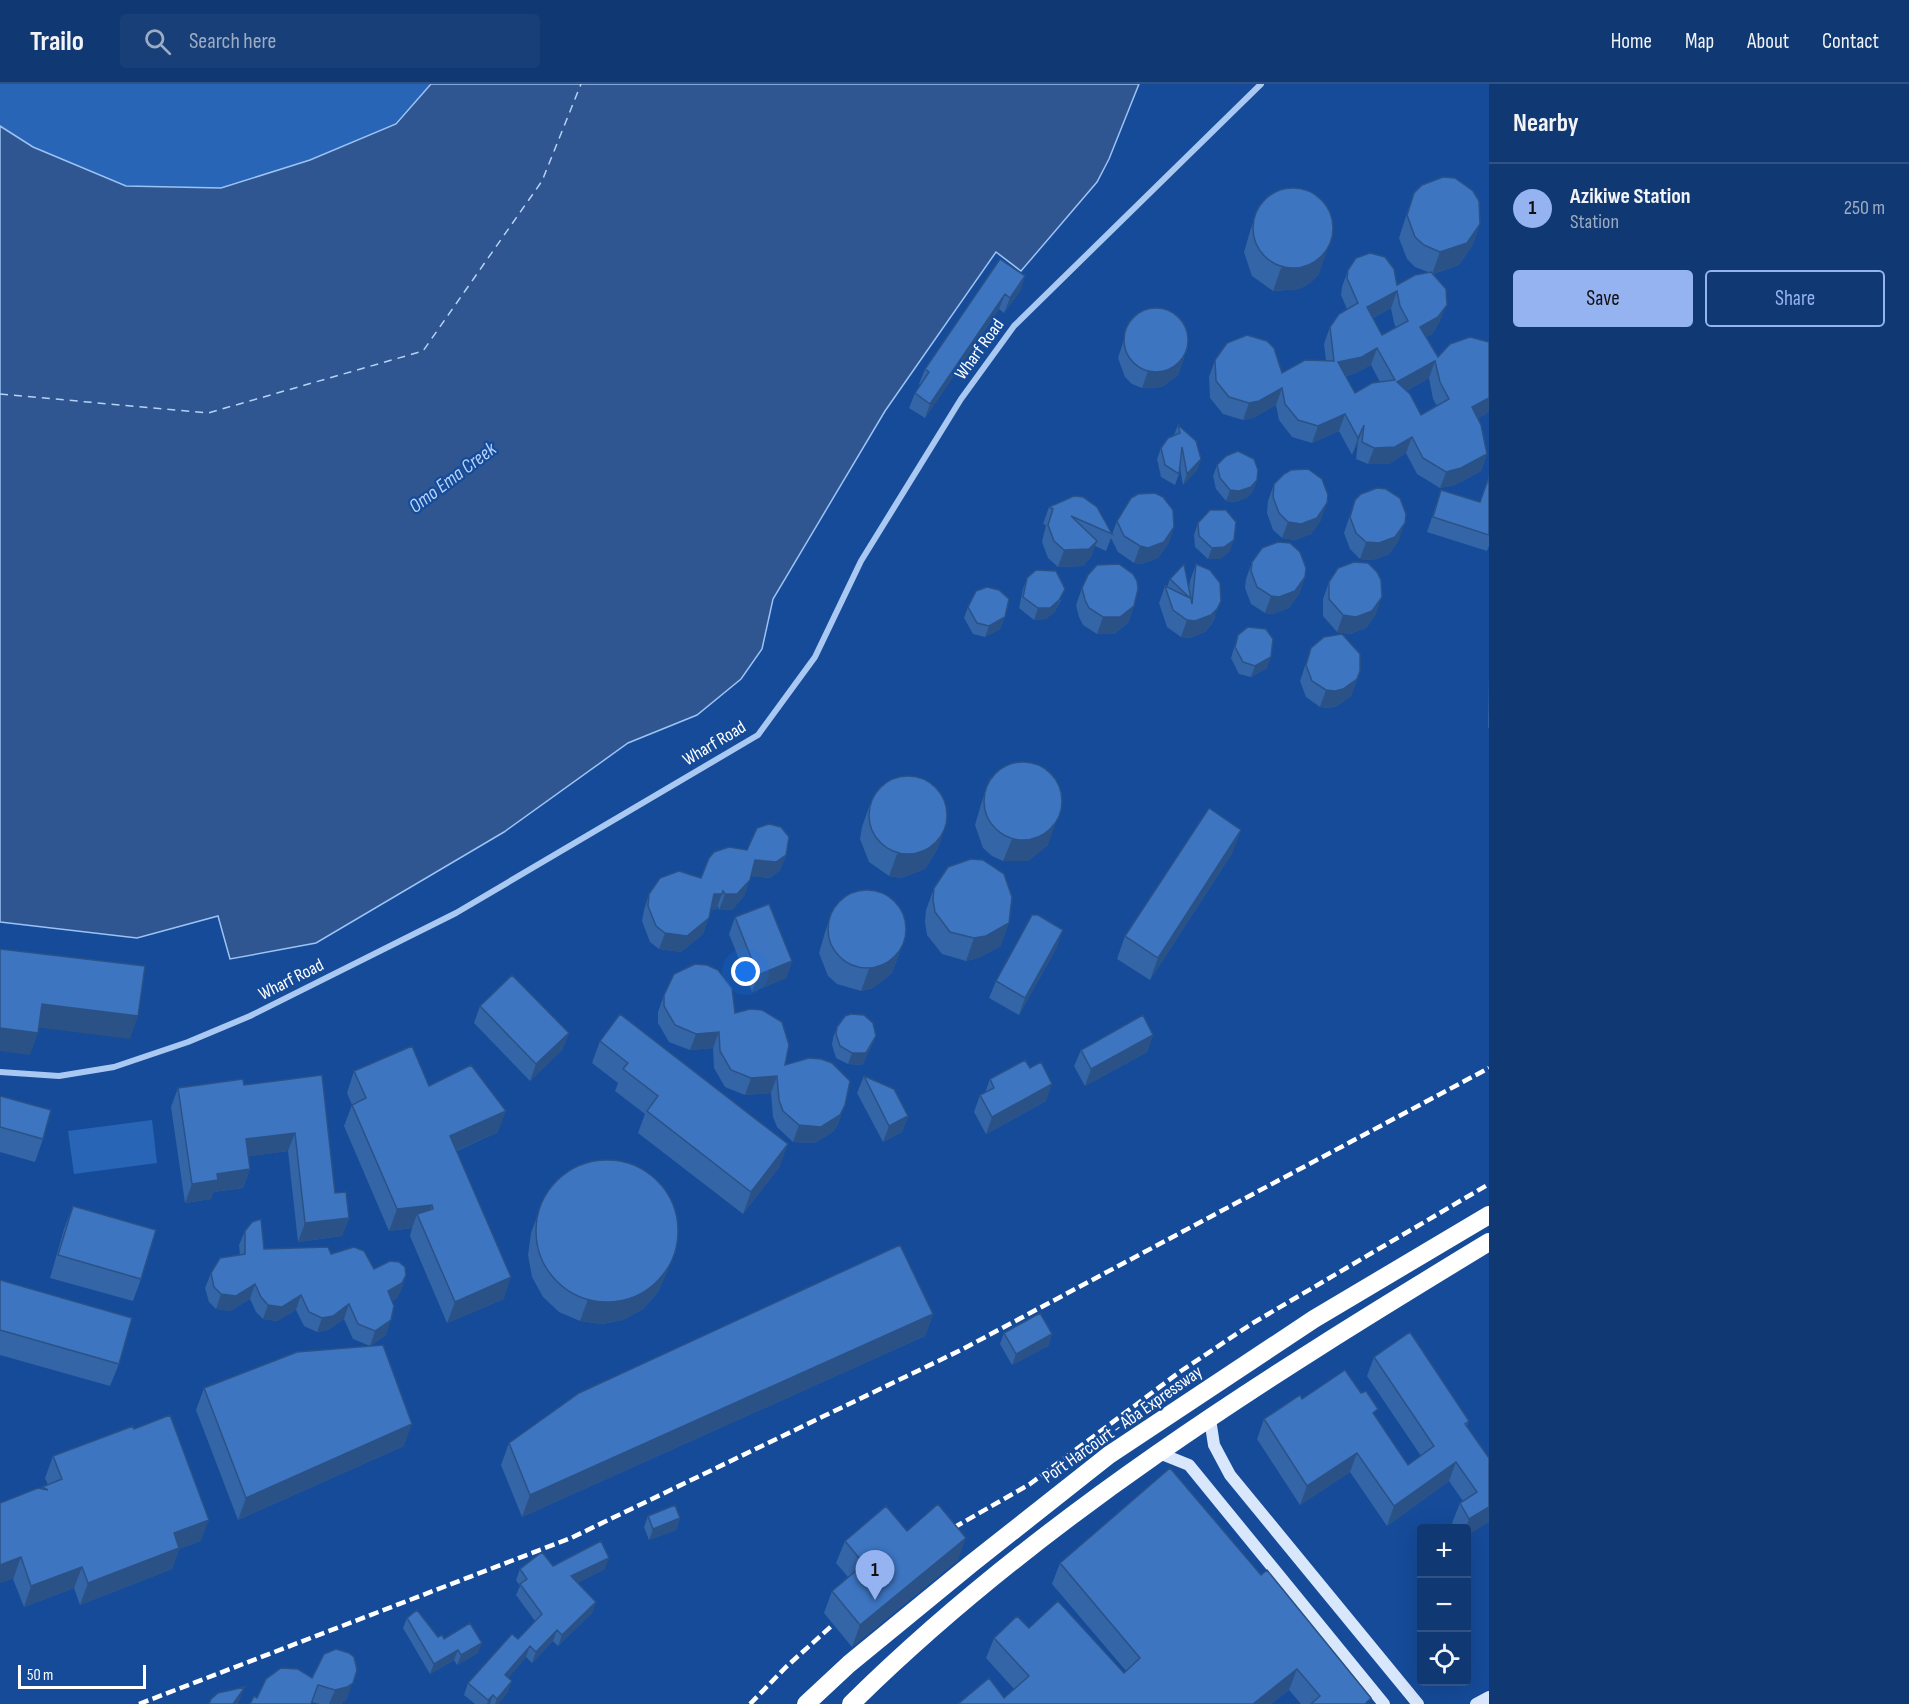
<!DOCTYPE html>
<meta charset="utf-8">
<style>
:root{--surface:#103873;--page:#193f78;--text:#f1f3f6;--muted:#9cacc4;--line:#305285;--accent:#95b2f1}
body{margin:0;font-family:"Sofia Sans Condensed",sans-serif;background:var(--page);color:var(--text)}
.controls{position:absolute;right:18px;bottom:18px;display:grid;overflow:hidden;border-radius:6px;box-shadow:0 6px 24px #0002}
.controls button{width:54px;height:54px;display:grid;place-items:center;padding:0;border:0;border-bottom:2px solid var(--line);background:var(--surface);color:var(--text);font:30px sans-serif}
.scale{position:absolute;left:18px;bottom:15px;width:128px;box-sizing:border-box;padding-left:6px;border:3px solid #fff;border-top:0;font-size:16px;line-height:21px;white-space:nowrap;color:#fff;-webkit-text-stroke:4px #154b99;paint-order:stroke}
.you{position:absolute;left:746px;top:888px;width:21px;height:21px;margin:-15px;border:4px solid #fff;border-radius:50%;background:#1a73e8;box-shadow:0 0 0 9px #1a73e833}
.badge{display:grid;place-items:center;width:39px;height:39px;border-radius:50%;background:var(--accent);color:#111;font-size:20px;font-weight:700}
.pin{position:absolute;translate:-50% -50px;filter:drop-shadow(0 2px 3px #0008)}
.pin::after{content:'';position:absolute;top:32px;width:21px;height:18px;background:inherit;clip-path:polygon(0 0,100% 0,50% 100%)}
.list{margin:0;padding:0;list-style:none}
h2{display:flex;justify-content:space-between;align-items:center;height:78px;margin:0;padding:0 24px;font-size:26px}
h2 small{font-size:20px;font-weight:400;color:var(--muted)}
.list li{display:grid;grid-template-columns:39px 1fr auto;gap:18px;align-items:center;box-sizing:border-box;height:90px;padding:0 24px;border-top:2px solid var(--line)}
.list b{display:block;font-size:22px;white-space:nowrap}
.list p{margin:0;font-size:20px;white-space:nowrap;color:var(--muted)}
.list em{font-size:20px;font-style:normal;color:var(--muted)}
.actions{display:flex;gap:12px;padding:18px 24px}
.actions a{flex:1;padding:14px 0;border:2px solid var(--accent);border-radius:6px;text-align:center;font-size:21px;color:var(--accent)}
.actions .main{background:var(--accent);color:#111}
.icon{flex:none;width:33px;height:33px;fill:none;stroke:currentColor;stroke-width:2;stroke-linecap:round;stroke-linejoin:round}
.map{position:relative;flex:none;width:1489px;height:1620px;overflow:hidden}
header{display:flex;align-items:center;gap:36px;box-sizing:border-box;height:84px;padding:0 30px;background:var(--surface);border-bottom:2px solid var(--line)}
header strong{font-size:28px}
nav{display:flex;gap:33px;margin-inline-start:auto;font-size:21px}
.search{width:420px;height:54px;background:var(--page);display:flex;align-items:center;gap:15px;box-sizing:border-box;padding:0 21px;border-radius:6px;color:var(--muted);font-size:22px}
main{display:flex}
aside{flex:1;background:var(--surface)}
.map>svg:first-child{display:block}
.green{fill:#2865b7}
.water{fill:#2f5690;stroke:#9bc3f5;stroke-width:1.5}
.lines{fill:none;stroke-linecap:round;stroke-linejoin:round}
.ferry{stroke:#b6d2f9;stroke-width:1.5;stroke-dasharray:8 6;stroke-linecap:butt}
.street{stroke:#a9c8f2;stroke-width:6}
.secondary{stroke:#d8e7fc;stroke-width:12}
.highway{stroke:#fff;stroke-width:18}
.rail{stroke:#fff;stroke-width:4.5;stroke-dasharray:10 4.5;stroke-linecap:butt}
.wall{fill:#3465a6;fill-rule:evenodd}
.shaded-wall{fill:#2b5287}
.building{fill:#3d75c1;stroke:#2b5287;stroke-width:1.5;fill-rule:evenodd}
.labels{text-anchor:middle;stroke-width:4.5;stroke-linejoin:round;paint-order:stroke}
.street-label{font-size:18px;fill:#fff;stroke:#154b99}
.water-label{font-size:20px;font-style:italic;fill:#b6d2f9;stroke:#154b99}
</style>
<header>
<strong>Trailo</strong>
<div class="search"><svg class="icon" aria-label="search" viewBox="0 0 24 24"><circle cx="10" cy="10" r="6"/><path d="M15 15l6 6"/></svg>Search here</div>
<nav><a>Home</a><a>Map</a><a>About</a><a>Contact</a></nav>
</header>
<main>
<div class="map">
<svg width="1489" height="1620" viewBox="0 0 1489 1620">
<rect width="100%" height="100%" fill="#154b99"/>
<path class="green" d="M0,0h431l-35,40 -86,36 -89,28 -95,-2 -93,-39 -33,-21z
M152,1036l5,43 -83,11 -6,-43z"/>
<path class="water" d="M431,0h708l-30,75 -12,23 -76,89 -25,-19 -111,159 -112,188 -11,50 -21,30 -44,36 -69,28 -124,89 -188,111 -86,16 -12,-43 -81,22 -137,-16v-796l33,21 93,39 95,2 89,-28 86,-36z"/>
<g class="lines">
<path class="ferry" d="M0,310l208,19 215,-62 119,-170 39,-97"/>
<path class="street" d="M0,988l59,4 55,-9 74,-25 62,-26 206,-103 302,-178 57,-78 46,-96 100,-162 53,-73 247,-242"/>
<path class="secondary" d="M1210,1335l4,26 16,30 188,229
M1159,1369l30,12 195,239
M1476,1620l13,-7"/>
<path class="highway" d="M806,1620l43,-40 122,-100 138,-109 205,-136 175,-104
M851,1620c187,-185 414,-326 638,-462"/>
<path class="rail" d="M941,1451l89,-51 151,-113 72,-48 236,-139
M139,1620l432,-166 390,-188 528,-282
M750,1620l36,-37 60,-54"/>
</g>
<path class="wall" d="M1414,109l66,31 -8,22 -13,19 -26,9 7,47 -8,13 -6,3 12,20 51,-15v68l-3,4 -8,4 9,36 -6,17 -26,14 -15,3 -23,-14 -11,-21 -17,11h-21l-12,-5 2,-17 -6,13 -13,-24 -27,12 -20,-6 -13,-17 -3,-15 -23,13 -10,2 -20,-6 -13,-16 -1,-21 6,-17 67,13 44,-12 -2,-17 6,-17 17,-18 -6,-14 1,-8 6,-17 49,15 31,-13 -13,-5 -8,-8 -8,-21 7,-22zM1391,224l3,15 2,4 -14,8 -9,-17zM1371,281l9,17 -25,11 -9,-17 10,-3zM1429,294l4,21 4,7 -16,9 -15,-24z
M1259,122l60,68 -9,9 -11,6 -26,2 -21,-15 -8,-24 7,-24z
M1000,175l25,17 -5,15 -16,22 -5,-4 -74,109 -16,-10 6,-15 6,-8 -2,-1 6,-15z
M1130,237l54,37 -6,17 -16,12 -20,1 -10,-4 -7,-7 -7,-19z
M1178,341l23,34 -4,11 -14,15 -3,-17 -1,6 -4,11 -14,-8 -4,-18 4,-11 13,-13z
M1217,381l40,15 -4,11 -7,7 -11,4 -9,-1 -10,-12 -3,-13z
M1489,393v69l-2,5 -60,-19 14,-42 39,12z
M1274,400l47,36 -10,14 -16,6 -13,-2 -9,-8 -6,-17 1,-12z
M1355,416l44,40 -10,14 -16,6 -13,-1 -10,-10 -6,-16z
M1049,423l63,27 5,-13 57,6 -6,17 -10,14 -16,6 -8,-1 -16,-11 -7,-14 -5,13 -11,-5 -4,11 -8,9 -25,1 -10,-9 -6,-16 4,-17 -3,-1z
M1198,439l32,28 -10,8h-12l-13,-12 -1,-12z
M1252,478l53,15 -6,17 -10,14 -16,6 -8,-1 -14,-9 -6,-16 1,-9z
M1196,480l19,53 -4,8 -6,7 -16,6 -8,-1 -14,-10 -8,-24 6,-17 2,1 3,-8 19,9 1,-7z
M1027,494l34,22 -6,11 -9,8 -12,1 -15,-12 4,-19z
M1329,498l47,32 -10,14 -16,6 -13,-2 -14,-16v-17z
M1082,504l52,18 -6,17 -14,11h-17l-14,-9 -4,-8 -3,-12z
M968,523l37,10 -5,12 -15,8 -12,-3 -9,-16z
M1238,551l29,33 -16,9 -12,-3 -8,-16z
M1311,564l49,23 -9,25 -14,10 -8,2 -9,-1 -14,-10 -6,-16z
M1489,594v50h-1z
M990,694l58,67 -20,16h-25l-11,-5 -9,-8 -8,-23 7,-24z
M870,720l68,44 -13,21 -24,9 -12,-2 -20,-14 -9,-23 2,-12z
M747,766l39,5 -6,15 -10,8 -19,-2 -7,20 -12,14h-13l-1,-4 -2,4h-5l-8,24 -22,18 -22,-3 -9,-7 -8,-21 2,-11 5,-16 52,-16z
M1233,768l-83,128 -33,-21 8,-23z
M934,804l67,58 -23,12 -12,3 -24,-7 -15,-19 -2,-13 1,-12z
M834,823l66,44 -8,22 -19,15 -12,3 -24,-7 -9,-8 -9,-23 7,-24z
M735,833l57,44 -6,17 -34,14 -23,-58z
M1057,863l-38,68 -30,-17 7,-17z
M664,911l71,18 104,109 -5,9 -19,12 -22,-1 -16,-15 -4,-10 -2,-24 -26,2 -20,-8 -11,-19 -1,-20 -23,2 -21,-8 -11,-19v-11z
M480,922l89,27 -7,17 -32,31 -56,-58z
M837,943l39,9 -5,11 -9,18 -14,-1 -12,-6 -4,-13 1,-7z
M1153,951l-6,17 -62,34 -11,-20 7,-16z
M600,957l180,125 -37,48 -105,-81 7,-19 -30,-23 3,-8 -26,-20z
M354,987l75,15 69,46 -41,19 47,148 -57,24 -37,-87 2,-8 -23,3 -45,-105 8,-21 -5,-12z
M322,991l13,118 14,25 -7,18 -44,6 -10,-91 -40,5 2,13 -7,19 -30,4 -2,7 -26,4 -14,-96 7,-19 66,-3z
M864,992l44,40 -6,16 -19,10 -26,-49z
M990,995l56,22 -60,33 -12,-22 6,-17 5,-2z
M0,1012l43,43 -8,23 -35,-10z
M73,1122l68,73 -8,22 -83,-23 14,-49z
M539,1127l137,39 -9,22 -9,20 -15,17 -20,11 -21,4 -22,-3 -21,-9 -16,-15 -11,-20 -4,-22 3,-22z
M245,1147l19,18 67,5 43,15 32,6 -5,15 -4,8 -5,3 -6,34 -16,11 -17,-7 -9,-20 -16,11 -11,2 -13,-6 -8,-16 -19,11 -14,-2 -7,-7 -6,-13 -20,12 -14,-2 -7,-7 -4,-14 6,-15 29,-18 -1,-10z
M0,1196l119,84 -9,22 -110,-31z
M933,1230l-8,22 -403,181 -21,-52 8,-22z
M1004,1249l48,1 -4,12 -36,19 -12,-21z
M1374,1273l95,64 -2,5 22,32 -22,70h-11l-4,-5 8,-20 3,-2 -14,-20 -62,45 -37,-54 -50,33 -43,-66 7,-20 38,-20 73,18 33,48 13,-9 -54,-80z
M204,1304l200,58 -166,74 -42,-110z
M134,1345l67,112 -22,8 -7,20 -92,36 -6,-17 -50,19 -11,-28 29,-92 6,-2 -3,-7 8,-22z
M1170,1384l195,236h-64l-12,-14 -18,14h-313l46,-6 10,-9 -28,-31 8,-20 35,-10 95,45 2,-2 -74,-87 8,-21z
M648,1432l32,2 -4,12 -27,10 -5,-13z
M907,1447l51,29 -106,87 -28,-34 8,-22 16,-14 -12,-14 9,-22z
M553,1482l52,3 -28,14 19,19 -4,11 -34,33 -5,-5 -21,22 -6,-6 -18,21v14l-10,12h-23l-11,-9 4,-12 50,-44 17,-18 -19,-26 4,-9 -4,-6 4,-11z
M407,1534l31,19 40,16 -21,12 -3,-5 -24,14 -27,-46z
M354,1573l-7,42 -6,5h-21l-8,-2 -55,-4 55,-20z"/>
<path class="shaded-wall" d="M1480,140l-8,22 -13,19 -27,9 8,-22z
M1327,167l-8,23 -9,9 -11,6 -26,2 8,-23z
M1025,192l-5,15 -16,22 6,-15z
M1397,207l-6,17 -30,16 6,-17z
M1005,210l-6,15 -74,109 5,-14z
M1447,221l-7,16 -8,13 -18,10 6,-17z
M1377,264l-6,17 -15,8 -24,6 6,-17z
M1184,274l-6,17 -16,12 -20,1 6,-17z
M1435,277l-6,17 -38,21 6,-17z
M1282,304l-6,17 -23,13 -10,2 6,-17z
M1489,314v12l-3,4 -20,10 6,-17z
M1345,330l-6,17 -27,12 6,-17z
M1364,341l-6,17 -6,13 6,-17z
M1412,353l-6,16 -17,11h-21l6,-16z
M1487,370l-6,17 -26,14 -15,3 6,-16z
M1201,375l-4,11 -14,15 4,-11z
M1257,396l-4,11 -7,7 -11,4 -9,-1 4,-11z
M1327,419l-6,17 -10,14 -16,6 -13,-2 6,-16z
M1405,439l-6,17 -10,14 -16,6 -13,-1 6,-17z
M1174,443l-6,17 -10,14 -16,6 -8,-1 6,-17z
M1234,456l-4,11 -10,8h-12l4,-11z
M1097,457l-6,16 -8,9 -25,1 6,-17z
M1305,493l-6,17 -10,14 -16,6 -8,-1 6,-17z
M1065,505l-10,22 -9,8 -12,1 4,-12z
M1382,513l-6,17 -10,14 -16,6 -13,-2 6,-17z
M1221,517l-10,24 -6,7 -16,6 -8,-1 6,-17z
M1134,522l-6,17 -14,11h-17l6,-17z
M1005,533l-5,12 -15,8 4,-11z
M1271,573l-4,11 -16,9 4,-11z
M1360,587l-9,25 -14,10 -8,2 -9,-1 6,-17z
M1056,739l-8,22 -20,16h-25l9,-22z
M946,742l-8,22 -13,21 -24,9 -12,-2 8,-22z
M1241,746l-8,22 -83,128 8,-22z
M786,771l-6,15 -10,8 -21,-2 6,-16z
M750,796l-6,16 -12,14h-13l6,-16z
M723,807l-7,19h-8l6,-16z
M709,834l-6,16 -22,18 -22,-3 6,-16z
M1009,839l-8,23 -23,12 -12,3 8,-23z
M1063,846l-6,17 -38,68 6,-17z
M900,867l-8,22 -19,15 -12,3 8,-22z
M792,877l-6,17 -34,14 6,-17z
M42,920l96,12 -8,23 -96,-12z
M0,944l38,5 -8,22 -30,-4z
M719,948l-6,16 -23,2 6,-16z
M569,949l-7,17 -32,31 6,-17z
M1153,951l-6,17 -62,34 6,-17z
M876,952l-5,11 -9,18 -14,-1 4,-11z
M777,992l-6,17 -26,2 6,-17z
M1052,1000l-6,17 -60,33 6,-17z
M845,1021l-6,17 -5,9 -19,12 -22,-1 6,-17z
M506,1027l-8,21 -56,25 8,-21z
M908,1032l-6,16 -19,10 6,-16z
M295,1049l-7,18 -49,7 7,-19z
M788,1060l-8,22 -37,48 8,-22z
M250,1085l-7,19 -30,4 -2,7 -26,4 7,-19 25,-10z
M432,1121l-8,22 -7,-13 -5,14 -23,3 8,-22z
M349,1134l-7,18 -44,6 7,-19z
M676,1166l-9,22 -9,20 -15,17 -20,11 -21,4 -22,-3 8,-22z
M406,1191l-5,15 -4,8 -14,8 5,-15z
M511,1193l-7,22 -57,24 8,-21z
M255,1200l-5,15 -20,12 -14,-2 5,-15z
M301,1211l-5,15 -19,11 -14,-2 5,-14z
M349,1220l-5,15 -16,11 -11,2 5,-14z
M933,1230l-8,22 -403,181 8,-22z
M391,1236l-5,15 -16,11 5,-15z
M1052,1250l-4,12 -36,19 4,-11z
M412,1340l-8,22 -166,74 8,-22z
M1357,1369l-7,19 -50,33 7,-19z
M1456,1378l-7,19 -62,45 7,-20z
M1489,1423v15l-22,14 -1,-8 3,-9z
M680,1434l-4,12 -27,10 4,-11z
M209,1436l-8,21 -22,8 -7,20 -92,36 8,-22 86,-50z
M966,1454l-8,22 -106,87 8,-22z
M21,1473l-8,22 -13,4v-18z
M609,1474l-4,11 -38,19 4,-12z
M82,1483l-8,21 -50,19 7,-21z
M596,1518l-4,11 -34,33 4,-11z
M557,1546l-4,11 -21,22 4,-11z
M482,1559l-4,10 -21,12 4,-10z
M530,1562l-4,11 -25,29 4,-11z
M458,1566l-4,10 -24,14 4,-10z
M1297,1585l-8,21 -18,14h-18z
M357,1586l-10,29 -6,5h-12l6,-14z
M512,1597l-4,11 -10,12h-3l2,-5z
M245,1603l-7,17h-5z
M493,1611l-3,9h-3l1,-4z"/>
<path class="building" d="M1443,93l12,1 18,13 6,10 1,23 -13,19 -27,9 -16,-7 -9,-8 -8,-22 7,-22 8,-8z
M1253 144a40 40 0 1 1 80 0a40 40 0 1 1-80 0Z
M1370,169l15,4 9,12 3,16 18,-10 16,-3 15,17 1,16 -9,12 -18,10 18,30 12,-13 20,-7 19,5v56l-17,9 9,18 6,29 -26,14 -15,4 -23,-14 -11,-21 -17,10 -21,1 -12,-6 2,-17 -6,13 -13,-24 -27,12 -20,-6 -13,-16 -3,-16 -23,13 -10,2 -20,-6 -13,-16 -1,-21 12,-17 20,-8 20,6 7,7 8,25 23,-13 29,1 -4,-34 9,-13 19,-11 -11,-25 1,-8 8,-12zM1397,207l3,15 8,15 -26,14 -15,-28zM1377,264l18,32 -23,3 -17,10 -17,-31 24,-5zM1435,277l5,21 9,17 -28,16 -11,-21 -13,-12z
M1000,175l25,17 -15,22 -5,-4 -75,110 -15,-11 14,-21 -4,-3z
M1124 256a32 32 0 1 1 64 0a32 32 0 1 1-64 0Z
M1178,341l18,16 5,18 -14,15 -5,-27 -3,27 -14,-9 -4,-17 7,-10 12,-5z
M1238,367l16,8 4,11 -1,10 -6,7 -12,4 -9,-1 -10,-12 -3,-13 9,-9z
M1308,385l14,10 6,16 -1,8 -10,15 -16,6 -13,-2 -9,-9 -6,-16 1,-13 10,-10 7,-4z
M1489,393v58l-56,-18 8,-27 39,12z
M1377,404l9,1 14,9 6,16 -1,9 -10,14 -16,6 -13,-1 -10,-9 -6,-16 5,-17 6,-6z
M1155,409l8,4 10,13 1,17 -10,15 -16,6 -8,-2 -16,-10 -7,-15 14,-23 7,-4z
M1074,412l9,1 14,10 15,27 -41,-18 26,25 -8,8 -25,1 -10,-9 -6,-16 5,-16 -4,-2z
M1210,426h16l10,12 -2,18 -10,7 -12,1 -13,-12 -1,-13z
M1278,458l12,1 10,9 6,16 -1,9 -10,14 -16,6 -8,-1 -14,-9 -6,-16 1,-9 10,-14z
M1354,478l14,1 9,9 4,8 1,17 -10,14 -16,6 -13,-2 -14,-16v-17l9,-14z
M1119,480l14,10 4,7 1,8 -4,17 -14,11h-17l-14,-9 -4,-8 -3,-12 6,-13 9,-10z
M1184,480l8,40 4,-40 14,6 10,13 1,18 -4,8 -6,6 -16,6 -8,-1 -14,-10 -8,-24 25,12 -20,-19z
M1036,486l20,1 9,18 -6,11 -9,8h-12l-15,-11 4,-19z
M987,503l12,3 10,9 -4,18 -16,9 -12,-3 -9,-16 8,-16z
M1248,543l18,2 7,10 -2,18 -16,9 -12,-4 -8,-15 3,-12z
M1342,550l18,20v17l-3,8 -14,10 -8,2 -9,-1 -14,-9 -6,-16 5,-17 13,-11z
M984 717a39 39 0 1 1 78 0a39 39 0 1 1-78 0Z
M869 731a39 39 0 1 1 78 0a39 39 0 1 1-78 0Z
M1209,724l32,22 -83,128 -33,-22z
M769,740l12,3 8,10 -3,18 -10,7 -21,-2 -5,20 -13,14h-12l-2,-3 -1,3h-8l-5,24 -22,18 -22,-3 -9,-7 -8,-20 1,-12 11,-16 19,-7 22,7 8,-20 5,-6 15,-5 18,3 10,-22z
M971,775l12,1 21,14 8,23 -3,26 -23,13 -12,2 -24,-6 -15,-20 -2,-12 1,-12 14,-21z
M828 845a39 39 0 1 1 78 0a39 39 0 1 1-78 0Z
M769,820l23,57 -34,14 -23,-58z
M1032,831h6l25,15 -38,68 -29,-17z
M0,865l145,17 -7,50 -96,-12 -4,29 -38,-5z
M695,880l12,1 11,5 14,18 3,25 15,-4 12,1 20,12 7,23 -4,20 24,-7 12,1 11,4 18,18 -5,24 -5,10 -19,12 -22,-2 -16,-14 -4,-11 -2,-24 -26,2 -20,-8 -11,-19 -1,-19 -23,2 -21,-9 -11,-19v-11l10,-21z
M512,891l57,58 -33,31 -56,-58z
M620,930l168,130 -37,48 -104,-81 11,-15 -35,-27 5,-6 -28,-22z
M851,930l13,1 9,8 3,13 -10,17h-14l-12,-7 -4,-12 1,-7 8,-11z
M1143,931l10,20 -62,34 -10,-19z
M412,962l17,40 42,-21 35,46 -56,25 61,141 -56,25 -38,-88 16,-5 -1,-4 -35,4 -45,-104 14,-7 -12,-27z
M1025,976l5,8 11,-6 11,22 -60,33 -12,-22 14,-7 -4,-9z
M322,991l13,118 11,-1 3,26 -44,5 -10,-90 -49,6 4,30 -33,5 1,6 -26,4 -14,-96 65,-9 1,6z
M864,992l30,13 14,27 -19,10z
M0,1012l51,14 -8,29 -43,-12z
M536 1147a71 71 0 1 1 142 0a71 71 0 1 1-142 0Z
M73,1122l83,24 -15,49 -83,-24z
M261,1135l3,30 64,-2 3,7 23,-7 10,4 10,18 16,-8 9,1 6,5 1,8 -4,8 -14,8 6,15 -3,14 -16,11 -17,-7 -9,-20 -16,12 -11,2 -13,-6 -8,-17 -19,12 -14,-2 -7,-8 -6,-13 -19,12 -15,-2 -7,-7 -3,-14 9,-15 25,-4v-23l7,-9z
M900,1161l33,69 -403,181 -21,-52 70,-50z
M0,1196l132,38 -13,46 -119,-34z
M1040,1229l12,21 -36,20 -12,-21z
M1410,1248l59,89 -4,3 24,34v49l-20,12 -9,-16 17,-11 -21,-30 -62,44 -37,-53 -50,33 -43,-67 36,-24 2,4 43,-29 16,23 5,-2 12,18 -5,4 35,52 26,-19 -60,-89z
M383,1261l29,79 -166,74 -42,-110 93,-36z
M170,1331l39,105 -35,13 5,15 -91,35 -6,-16 -51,19 -10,-29 -21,8v-62l38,-15 10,2 -6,-3 20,-8 -9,-23 80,-30 1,3z
M1170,1384l91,107 6,-5 104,128 -6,6h-54l9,-8 -23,-27 -44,35h-295l31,-26 15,20 25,-22 -35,-38 23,-22 12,12 29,-27 66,72 16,-15 -80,-95z
M938,1420l28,34 -106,87 -28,-34 32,-27 -19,-23 41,-35 21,25z
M675,1421l5,13 -27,11 -5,-13z
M601,1457l8,17 -38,18 25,26 -34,33 -5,-5 -21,22 -6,-6 -25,29 7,6 -15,18 -4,-4 -5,5 -20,-17 44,-49 6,5 24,-25 -22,-30 7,-5 -7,-10 22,-17 11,14z
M417,1526l21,27 4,-2 2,4 26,-16 12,20 -21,12 -3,-5 -24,14 -27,-46z
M336,1565l13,4 5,4 3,13 -4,13 -6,4 -12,3 -17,-5 -7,19h-61l4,-8 3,2 9,-19 15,-11 17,1 14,9 12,-24z
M245,1603l-12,17h-24l2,-5 7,-6z"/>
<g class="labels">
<g class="street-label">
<text transform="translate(979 265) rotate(-54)" y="6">Wharf Road</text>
<text transform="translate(714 659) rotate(-31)" y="6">Wharf Road</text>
<text transform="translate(291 895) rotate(-27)" y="6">Wharf Road</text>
<text transform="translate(1122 1340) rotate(-35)" y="6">Port Harcourt - Aba Expressway</text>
</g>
<g class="water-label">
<text transform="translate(452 393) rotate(-37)" y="7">Omo Ema Creek</text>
</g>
</g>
</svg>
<div class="controls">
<button>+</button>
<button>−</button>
<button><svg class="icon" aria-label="locate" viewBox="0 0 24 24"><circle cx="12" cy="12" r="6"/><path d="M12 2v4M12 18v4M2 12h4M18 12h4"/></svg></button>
</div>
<div class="scale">50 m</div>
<div class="you"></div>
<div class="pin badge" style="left:875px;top:1516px">1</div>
</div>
<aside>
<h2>Nearby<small></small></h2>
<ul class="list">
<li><span class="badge">1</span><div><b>Azikiwe Station</b><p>Station</p></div><em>250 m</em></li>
</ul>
<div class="actions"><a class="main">Save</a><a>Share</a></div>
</aside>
</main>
